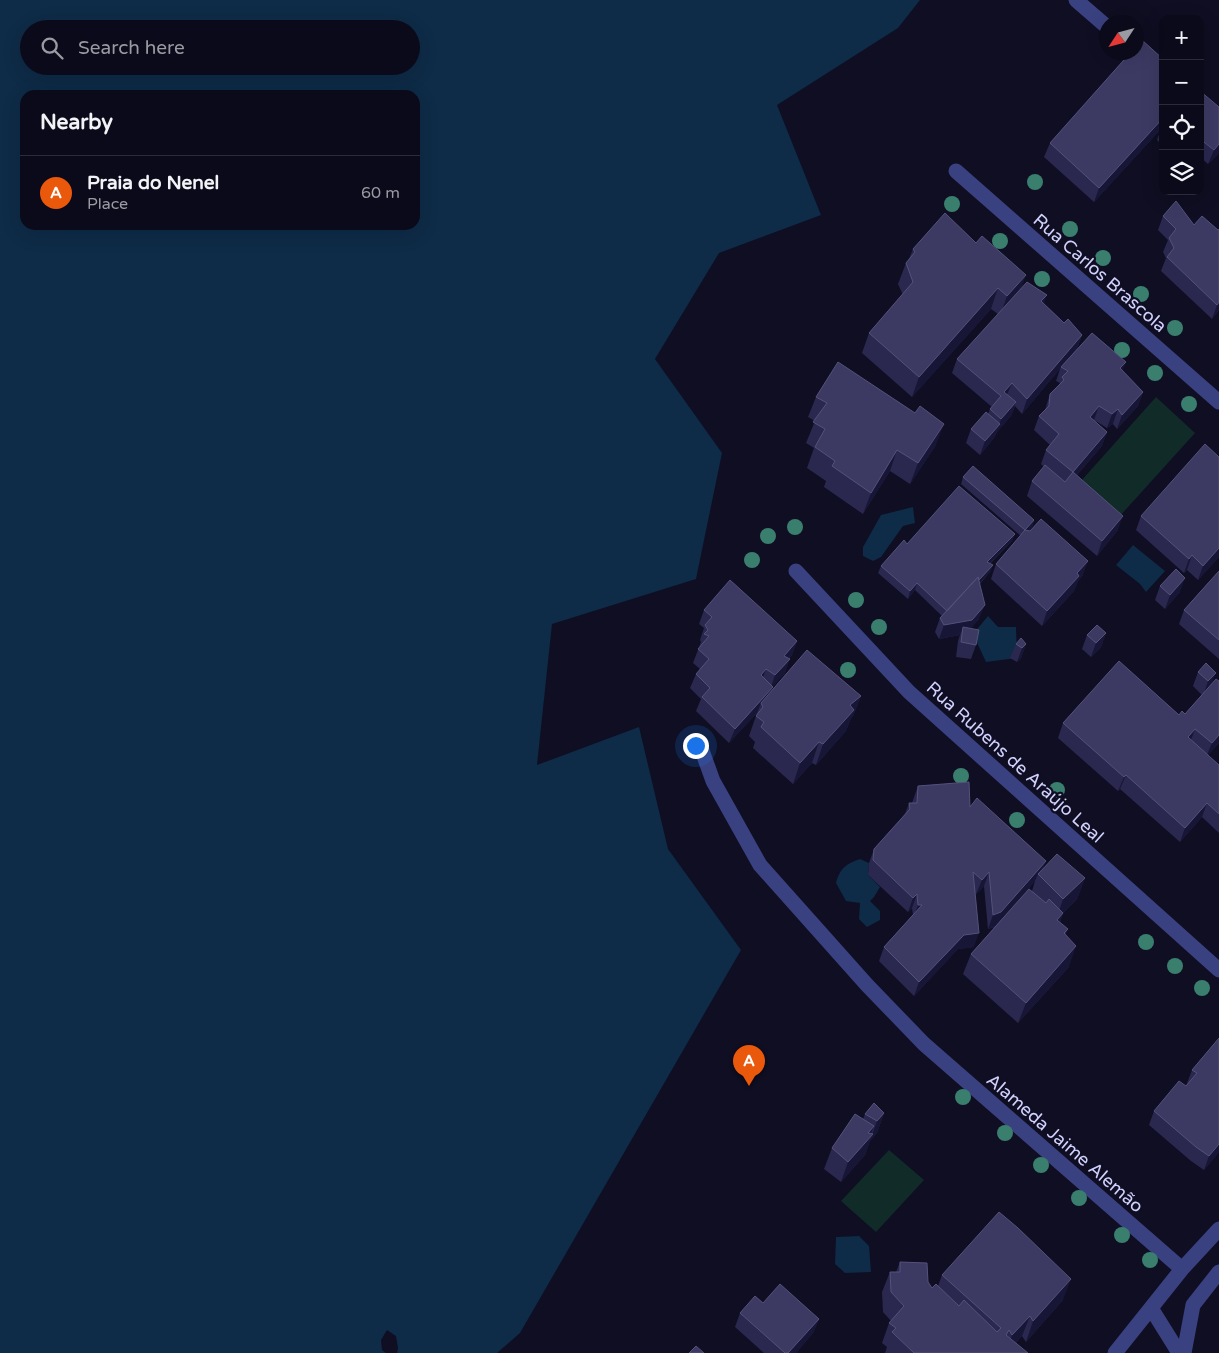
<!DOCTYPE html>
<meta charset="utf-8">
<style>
:root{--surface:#0b0a1a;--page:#141323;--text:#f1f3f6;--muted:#9a9aa2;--line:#2b2b39;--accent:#ea580c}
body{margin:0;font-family:"Varela Round",sans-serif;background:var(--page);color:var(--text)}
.controls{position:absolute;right:15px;top:15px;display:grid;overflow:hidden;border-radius:10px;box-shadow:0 5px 20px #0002}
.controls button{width:45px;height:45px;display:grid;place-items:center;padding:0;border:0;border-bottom:1px solid var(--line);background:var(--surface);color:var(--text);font:25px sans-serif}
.compass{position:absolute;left:1099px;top:15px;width:45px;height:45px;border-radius:50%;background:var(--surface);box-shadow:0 5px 20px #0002;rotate:234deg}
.you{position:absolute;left:695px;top:745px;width:18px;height:18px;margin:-12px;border:4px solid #fff;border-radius:50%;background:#1a73e8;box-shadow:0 0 0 8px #1a73e833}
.badge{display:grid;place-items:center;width:32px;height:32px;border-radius:50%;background:var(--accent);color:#fff;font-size:16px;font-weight:700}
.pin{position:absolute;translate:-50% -41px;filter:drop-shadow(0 1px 2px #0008)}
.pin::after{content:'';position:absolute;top:26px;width:18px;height:15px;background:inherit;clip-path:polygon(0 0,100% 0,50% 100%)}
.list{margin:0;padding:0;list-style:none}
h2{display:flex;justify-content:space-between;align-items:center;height:65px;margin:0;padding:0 20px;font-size:21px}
h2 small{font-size:16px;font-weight:400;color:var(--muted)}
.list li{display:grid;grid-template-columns:32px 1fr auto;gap:15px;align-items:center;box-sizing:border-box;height:75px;padding:0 20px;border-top:1px solid var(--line)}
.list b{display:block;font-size:19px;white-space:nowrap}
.list p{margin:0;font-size:16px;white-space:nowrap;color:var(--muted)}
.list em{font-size:16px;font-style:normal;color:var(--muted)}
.icon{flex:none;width:28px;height:28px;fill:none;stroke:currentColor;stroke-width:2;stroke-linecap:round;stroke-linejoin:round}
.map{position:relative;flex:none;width:1219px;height:1353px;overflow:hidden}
.search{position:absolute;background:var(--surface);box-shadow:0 5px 20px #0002;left:20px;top:20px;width:400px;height:55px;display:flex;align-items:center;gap:12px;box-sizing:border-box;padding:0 18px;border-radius:28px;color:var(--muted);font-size:19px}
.panel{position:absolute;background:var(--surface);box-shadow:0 5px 20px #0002;left:20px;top:90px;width:400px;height:140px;border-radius:15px}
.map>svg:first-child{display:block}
.green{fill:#112c28}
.water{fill:#0e2b47;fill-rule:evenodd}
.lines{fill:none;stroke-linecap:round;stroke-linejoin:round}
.minor{stroke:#3a4180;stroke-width:15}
.tree{fill:#3a7f6e}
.wall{fill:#2b2850;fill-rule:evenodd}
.shaded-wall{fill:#181636}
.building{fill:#3c3a63;stroke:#54527b}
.labels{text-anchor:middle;stroke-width:4.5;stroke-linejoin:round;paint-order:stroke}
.street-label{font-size:18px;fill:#d1d1fe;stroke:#0f0e22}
</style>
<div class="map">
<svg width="1219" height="1353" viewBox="0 0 1219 1353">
<rect width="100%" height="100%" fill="#0f0e22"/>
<path class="green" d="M1156,397l39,36 -76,84 -38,-36z
M889,1150l35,30 -48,52 -35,-31z"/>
<path class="water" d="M0,0h920l-22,28 -121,77 44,110 -102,38 -64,106 67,94 -26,126 -144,45 -15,141 102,-38 29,122 73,101 -221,383 -23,20h-100l1,-5 -2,-12 -9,-6 -6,10 1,10 4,3h-386zM29,29h382v37h-382zM25,95h390v130h-390z
M913,507l2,16 -12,3 -22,31 -8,4 -10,-5v-9l18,-32z
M1133,545l32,26 -19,21 -6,-8 -24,-19z
M988,616l10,11h18l1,31 -31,4 -13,-28z
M860,859l9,4 -1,12 12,12 -6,10 -4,4 10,10v9l-13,7 -8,-8 1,-16 -14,-2 -10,-18c4,-15 10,-19 24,-24z
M859,1236l10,10 2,26 -26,1 -10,-9 1,-27z"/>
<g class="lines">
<path class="minor" d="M1076,0l30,26
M956,171l263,231
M796,571l113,121 310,278
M700,745l13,36 47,84 107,120 57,59 258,225
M1151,1308l28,45
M1115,1353l67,-84 37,-40
M1184,1353l9,-48 26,-33"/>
</g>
<g class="tree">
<circle cx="1035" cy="182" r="8"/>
<circle cx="952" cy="204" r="8"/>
<circle cx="1070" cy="229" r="8"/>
<circle cx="1000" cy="241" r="8"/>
<circle cx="1103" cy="258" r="8"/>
<circle cx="1042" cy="279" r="8"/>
<circle cx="1141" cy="294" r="8"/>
<circle cx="1175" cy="328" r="8"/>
<circle cx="1122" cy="350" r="8"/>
<circle cx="1155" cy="373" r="8"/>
<circle cx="1189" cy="404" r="8"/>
<circle cx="795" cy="527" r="8"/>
<circle cx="768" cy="536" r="8"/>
<circle cx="752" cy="560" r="8"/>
<circle cx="856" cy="600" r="8"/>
<circle cx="879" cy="627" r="8"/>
<circle cx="848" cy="670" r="8"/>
<circle cx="961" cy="776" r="8"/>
<circle cx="1057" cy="790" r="8"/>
<circle cx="1017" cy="820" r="8"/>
<circle cx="1146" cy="942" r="8"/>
<circle cx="1175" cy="966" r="8"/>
<circle cx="1202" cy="988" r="8"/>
<circle cx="963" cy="1097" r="8"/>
<circle cx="1005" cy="1133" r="8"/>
<circle cx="1041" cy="1165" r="8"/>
<circle cx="1079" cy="1198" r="8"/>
<circle cx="1122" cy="1235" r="8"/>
<circle cx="1150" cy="1260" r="8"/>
</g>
<path class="wall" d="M1163,59v87l-6,-6 4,-11 -67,73 -50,-45 6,-14z
M1200,91l19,62 -11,11 -8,-7z
M1163,216l31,9 24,5 1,-1v81l-7,9 -51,-48 5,-13 -3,-6 5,-12 -10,-10z
M913,249l108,39 23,16 20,19 18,12 -5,14 45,22 21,21 -5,14 -21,23 -4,-5 -6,4 -13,-8 13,12 -5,14 -25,29 41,55 -21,26 -70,-60 5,-15 12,-14 -3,-3 5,-14 4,-5 -16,-15 5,-14 6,-6 5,-16 9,-9 1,-2 -4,-2 4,-12 -38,45 -7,-8 -4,10 -14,16 -3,6 -14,17 -14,-12 5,-14 17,-15 2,-5 2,-2 -40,-34 5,-14 41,-45 -7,-5 -79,88 -50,-44 7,-20 34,-38 -5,-11 8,-21 3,-4z
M816,397l120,48 -26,39 -20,-13 -27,43 -39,-27 2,-6 -19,-13 7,-20 -8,-5 9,-22 -7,-4z
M1219,457v100l-21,23 -11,-10 -3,3 -48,-43 5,-14z
M963,477l71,43 -2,7 -4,4 55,44 -5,6 -4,10 -32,35 -51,-47 5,-15 25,-28 -60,-52z
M1015,534l-3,7 -22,23 3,1 -3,7 -10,12 -1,35 -8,9 5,17 -5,14 -15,-2 2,-16 2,-6 -21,4 -4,-7 5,-14 2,-2 -27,-26 -7,9 -30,-26 3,-7 26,-22z
M1219,571v88l-40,-35 5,-14z
M1160,586l20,6 -15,17 -10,-9z
M704,610l93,31 -5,14 -3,4 -4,14 -13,14 -1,4 90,5 -8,20 -2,2 -5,13 -30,34 -4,-2 -19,21 -40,-36 2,-6 -6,-6 8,-23 -28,30 -33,-32 5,-12 -11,-11 6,-14 4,-5 -7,-6 8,-21 -1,-2 4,-12 -5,-4z
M1106,633l-5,14 -10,10 -9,-8 5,-14z
M1016,644h10l-5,14 -4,4 -7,-4z
M1198,672l14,11 7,-2v62l-11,12 11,10v68l-17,-16 -22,25 -60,-53 -2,2 -60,-53 5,-15 122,-9 17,-19 -9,-9z
M918,786l52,21 73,62 42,9 -8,21 -14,14 -3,9 8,7 -3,6 4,32 -51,56 -55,-49 8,-20 24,-27 -7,2 -4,-43 -8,8 -1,-1 -1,54 -16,2 -44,47 -35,-35 5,-14 29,-32 -1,-7 -4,4 -40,-37 1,-12 5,-14 31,-35 4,-11h3l1,-3zM1035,881l-3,10 -25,23z
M1219,1038v114l-15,18 -13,-9 -42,-36 5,-14 32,-25 6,-16z
M884,1113l-7,20 -7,8 -5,14 -24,27 -17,-13 8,-21 31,-29 2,-5z
M900,1262l28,20 4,6 6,-2 4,-11 121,25 -37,42 -4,-6 -6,7 12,10h-143l2,-6 -5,-4 7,-20 2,-2 -8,-9 -1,-20 8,-20h6z
M763,1303l56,16 -6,14 -17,20h-32l-29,-26 5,-14z"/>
<path class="shaded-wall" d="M1163,118v8h-1l-1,3 -67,73 5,-14z
M1219,144v9l-11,11 6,-14z
M1026,275l-7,21 -19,20 7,-20z
M998,288l-7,21 -79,88 7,-20z
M1047,295l-5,14 -1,-8z
M1219,302v8l-7,9 5,-14z
M1082,335l-5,14 -16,18 -1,2 -38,45 5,-15z
M1126,362l-6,15v-9z
M1012,383l-6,14 -2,-5z
M1143,392l-5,14 -21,23 5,-14z
M1016,402l-5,14 -14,16 -3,6 -14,17 5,-14 14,-16 2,-6z
M1099,406l-5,14 -4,-3z
M1118,409l-5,15 -6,4 5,-14z
M944,424l-8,21 -26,39 8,-21z
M1107,432l-5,14 -35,40 6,-14z
M897,450l-7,21 -27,43 8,-21z
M1123,516l-5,14 -21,26 5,-15z
M1034,520l-2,7 -10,10 3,-7z
M1015,534l-3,7 -28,28 3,-7z
M1219,548v9l-21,23 5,-14z
M1192,555l-5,15 -3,3 5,-14z
M1088,561l-5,14 -5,6 -4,10 -32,35 5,-15 30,-38z
M993,565l-3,7 -44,48 3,-7z
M1185,578l-5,14 -15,17 5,-14z
M917,583l-2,7 -7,9 2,-8z
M985,605l-6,14 -13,15 -3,-7 -3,8 -21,4 5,-14z
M1106,633l-5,14 -10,10 5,-14z
M797,641l-5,14 -13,15 5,-14z
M1026,644l-5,14 -4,4 5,-14z
M790,659l-5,14 -15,17 5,-15z
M766,669l-5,14v-8z
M1216,673l-5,14 -8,9 5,-15z
M773,687l-5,14 -7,2 -4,10 -28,30 6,-14z
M861,696l-8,20 -2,2 -5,13 -30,34 7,-21 27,-39z
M1195,729l-5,14 -2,-6z
M1219,735v8l-13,14 6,-14z
M819,742l-7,21 -19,21 7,-21z
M1126,775l-6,14 -2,2 6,-14z
M1207,803l-5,14 -22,25 5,-14z
M1046,861l-5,14 -3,-1 -3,7 -39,45 -8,3 5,-14z
M989,872l-5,14 -8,8 6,-14z
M1085,878l-8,21 -21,21 7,-21z
M917,894l-5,14 -4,4 5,-14z
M918,905h4l-9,14z
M1063,913l-7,21 1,-14z
M979,933l-5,14 -16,2 -44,47 5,-14 45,-47z
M1076,946l-7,21 -51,56 8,-20z
M884,1113l-7,20 -7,8 -5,14 -24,27 7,-20 26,-36 -5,13 3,-4 5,-14z
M1219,1144v8l-15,18 5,-14z
M1071,1279l-8,21 -37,42 7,-21z
M1030,1316l-8,20 -15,17h-1l6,-18z
M819,1319l-6,14 -17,20h-8z"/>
<path class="building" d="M1142,40l21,19v59l-64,70 -49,-45 81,-91h5v-6z
M1200,91l19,16v37l-5,6 -14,-11z
M1176,201l18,24 8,-9 16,14 1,-1v73l-2,3 -50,-48 7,-9 -5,-10 7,-9 -13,-13z
M945,213l31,30 6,-7 44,39 -19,21 -9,-8 -79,89 -50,-44 44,-51 -7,-19 9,-11 -2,-3z
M1027,282l20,13 -6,6 23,22 4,-4 14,16 -55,64 -15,-16 -8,9 12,10 -15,17 -11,-10 11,-13 -44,-37z
M1092,333l34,29 -6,6 23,24 -21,23 -4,-6 -6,5 -13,-8 -9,11 17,15 -34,40 -27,-22 13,-16 -20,-18 10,-10 1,-12 14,-14 -2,-3 6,-6 -7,-4z
M838,362l77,51 5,-7 24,18 -26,39 -21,-13 -26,43 -39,-27 3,-5 -20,-14 10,-18 -12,-7 14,-19 -11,-6z
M986,412l14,12 -15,17 -14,-12z
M1205,444l14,13v91l-16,18 -11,-11 -3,4 -48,-43z
M1045,465l20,17 8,-10 50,44 -21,25 -70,-60z
M973,466l61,54 -9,10 -62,-53z
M959,486l56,48 -28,28 6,3 -14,15 -1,-3 -31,34 -30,-28 -7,8 -29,-25 23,-26 3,4z
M1041,519l47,42 -11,12 2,3 -32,35 -51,-47 29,-34 5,1z
M1176,569l9,9 -15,17 -10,-9z
M1219,571v69l-35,-30z
M978,577l7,28 -13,15 -28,5 -4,-7z
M730,580l67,61 -13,15 6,3 -15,16 -9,-6 -5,6 12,12 -38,42 -33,-32 8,-9 -14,-14 13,-15 -11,-10 11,-13 -5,-2 4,-4 -3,-5 7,-8 -8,-7z
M1097,625l9,8 -10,10 -9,-8z
M963,627l16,3 -3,15 -15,-3z
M1021,638l5,6 -4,4 -6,-4z
M807,650l54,46 -11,9 4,5 -31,34 -4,-2 -19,21 -39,-36 3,-5 -8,-6 7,-9 -2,-4z
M1119,661l60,54 3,-4 3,3 31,-35 3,2v54l-7,8 -17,-14 -7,8 31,28v49l-12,-11 -22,25 -59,-53 -2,2 -61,-54z
M1206,663l10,10 -8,8 -10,-9z
M969,782l1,25 7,-9 69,63 -45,51 -8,3 -4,-43 -7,8 -9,-8 6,61 -15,2 -45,47 -35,-35 38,-42h-4l-1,-11 -4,4 -40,-38 1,-11 36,-40 -1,-6h8l1,-17z
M1057,854l28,24 -22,21 -25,-25z
M1029,889l17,14 3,-4 14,14 -6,7 11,9 -4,4 12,13 -50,57 -55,-49z
M1219,1038v106l-10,12 -13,-9 -42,-36 25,-30 7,5 11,-13 -5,-3z
M874,1103l10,10 -7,8 -12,-7z
M855,1114l19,12 -6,7 5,1 -25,28 -16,-14z
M999,1212l19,16 53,51 -38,42 -3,-5 -18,19 -3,-5 -3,5 22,18h-114l-22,-21 4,-4 -7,-5 15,-17 -13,-14 -1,-20h10v-10l27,1 1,19 4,6 4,-4 23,22 5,-6 33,32 4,-4 -59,-53z
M780,1284l39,35 -31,34h-3l-45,-40 15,-17 8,7z
M696,1346l8,7h-15z"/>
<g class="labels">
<g class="street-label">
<text transform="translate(1100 273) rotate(41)" y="6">Rua Carlos Brascola</text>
<text transform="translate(1015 762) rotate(42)" y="6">Rua Rubens de Araújo Leal</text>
<text transform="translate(1065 1143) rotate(41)" y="6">Alameda Jaime Alemão</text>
</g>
</g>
</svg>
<div class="controls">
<button>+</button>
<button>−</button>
<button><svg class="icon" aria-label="locate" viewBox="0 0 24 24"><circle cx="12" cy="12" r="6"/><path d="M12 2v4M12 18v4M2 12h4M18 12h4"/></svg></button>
<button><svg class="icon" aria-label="layers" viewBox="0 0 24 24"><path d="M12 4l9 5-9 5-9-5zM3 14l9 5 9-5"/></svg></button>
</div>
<svg class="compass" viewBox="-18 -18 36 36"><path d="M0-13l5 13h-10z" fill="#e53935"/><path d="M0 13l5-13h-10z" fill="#9a9aa2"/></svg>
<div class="you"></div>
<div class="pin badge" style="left:749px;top:1086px">A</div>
<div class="search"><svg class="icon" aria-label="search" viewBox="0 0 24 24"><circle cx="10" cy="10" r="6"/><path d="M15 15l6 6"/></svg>Search here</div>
<section class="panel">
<h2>Nearby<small></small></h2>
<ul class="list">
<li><span class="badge">A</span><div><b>Praia do Nenel</b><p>Place</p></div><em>60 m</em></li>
</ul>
</section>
</div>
